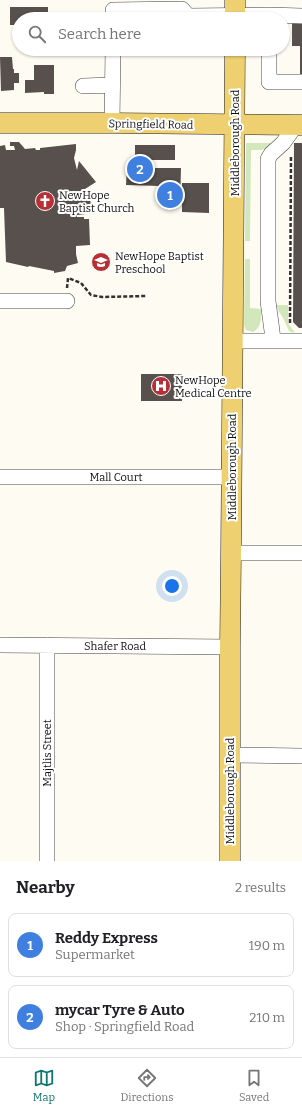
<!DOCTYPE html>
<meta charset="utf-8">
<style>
:root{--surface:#fff;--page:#f6f6f6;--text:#202124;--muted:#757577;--line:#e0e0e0;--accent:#0f766e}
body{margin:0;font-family:Bitter,serif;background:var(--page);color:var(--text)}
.you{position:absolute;left:172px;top:586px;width:14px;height:14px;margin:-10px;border:3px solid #fff;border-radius:50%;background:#1a73e8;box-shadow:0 0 0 6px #1a73e833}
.badge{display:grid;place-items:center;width:26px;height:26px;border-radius:50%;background:var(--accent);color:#fff;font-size:13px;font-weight:700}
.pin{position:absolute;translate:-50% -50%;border:2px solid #fff;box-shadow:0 1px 4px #0006}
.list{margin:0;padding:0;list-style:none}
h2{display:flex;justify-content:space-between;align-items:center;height:52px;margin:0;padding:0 16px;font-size:17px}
h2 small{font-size:13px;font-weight:400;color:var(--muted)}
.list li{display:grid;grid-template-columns:26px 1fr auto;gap:12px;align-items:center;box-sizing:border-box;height:64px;margin:0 8px 8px;padding:0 8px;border:1px solid var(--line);border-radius:8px}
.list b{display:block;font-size:15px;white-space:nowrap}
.list p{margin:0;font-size:13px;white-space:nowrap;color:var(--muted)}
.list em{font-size:13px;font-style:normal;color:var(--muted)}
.icon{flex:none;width:22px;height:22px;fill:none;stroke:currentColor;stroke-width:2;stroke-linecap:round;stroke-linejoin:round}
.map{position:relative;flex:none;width:302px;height:861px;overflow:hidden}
.search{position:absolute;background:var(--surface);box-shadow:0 1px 3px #0004;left:12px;right:12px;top:12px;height:44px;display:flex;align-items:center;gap:10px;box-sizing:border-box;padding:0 14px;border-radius:22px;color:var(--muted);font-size:15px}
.sheet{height:196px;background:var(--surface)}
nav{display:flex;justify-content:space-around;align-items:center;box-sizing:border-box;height:56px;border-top:1px solid var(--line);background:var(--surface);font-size:11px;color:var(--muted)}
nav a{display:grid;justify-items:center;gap:2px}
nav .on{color:var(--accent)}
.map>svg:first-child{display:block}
.green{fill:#d3e7bd}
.building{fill:#57504c}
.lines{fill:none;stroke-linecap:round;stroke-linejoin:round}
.minor-casing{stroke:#424242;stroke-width:16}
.major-casing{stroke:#202020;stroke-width:21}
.path{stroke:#313131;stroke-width:2.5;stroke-dasharray:4 2;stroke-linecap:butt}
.minor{stroke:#fff;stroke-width:15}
.major{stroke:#efd071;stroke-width:20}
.labels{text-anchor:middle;stroke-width:4;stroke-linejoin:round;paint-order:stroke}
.street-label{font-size:11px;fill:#0f0f0f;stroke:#fff}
.poi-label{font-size:11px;fill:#0f0f0f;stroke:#fff;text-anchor:start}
</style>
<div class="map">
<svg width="302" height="861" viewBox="0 0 302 861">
<rect width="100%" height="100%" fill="#fefcf2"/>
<path class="green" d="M246,143h27l1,1 -12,6h-11l-1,91h-5z
M245,259h5v49l11,1c0,9 1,18 -8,23l-7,-2 -2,-5z
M275,305h13v18l7,10 -4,-1 -2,-1 -6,-13z"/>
<path class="building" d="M10,7h38v12h-29v7h-3v-1h-6z
M119,13l48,1v5h-48z
M292,22h10v54h-2v-30h-8z
M119,49h48v5h-48z
M0,57h12l1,12h1v4h5v10h-5v7l-13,1z
M34,65h20v29h-10v-2l-19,1v-13h9z
M10,142h9l6,7 10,-1 1,2h4v-2l36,-4v6l-2,8 3,12 2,-9 17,21 -11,7 1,5h4l1,16 -5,1v3l-9,1v2h7v2h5l1,26 -14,1v8l2,9 -11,3 -2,5 -11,2v-2l-25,-5 -1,1 -22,-5 -2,-54h-4v-62l5,-1 1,5h9l-1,-4h-4z
M294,143h8v185h-3l-6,-6z
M135,145h40v15h-40z
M127,168h54l-1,36h-22l1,-18 -33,-1z
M182,183h27v30l-27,-1z
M141,374h41v27h-41z"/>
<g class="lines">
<defs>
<path id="minor" d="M269,15l33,1
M113,19v-9l69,-1 6,7 81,-1v4
M269,49v33h33
M83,86l29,-1
M112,123l1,-74
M0,301h67
M233,341h69
M273,341l-1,-10 -4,-30v-142l3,-5 12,-11 13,-18
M0,477h232
M231,553h71
M0,645l230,2
M230,755l72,1
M47,861v-216"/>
<path id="major" d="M235,19v-19
M0,123h112l190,2
M230,861v-214l1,-94 4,-504"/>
</defs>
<use href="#minor" class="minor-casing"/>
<use href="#major" class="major-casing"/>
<path class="path" d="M67,288l1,-10 13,5 10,12 11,2 44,-1
M290,323l1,-168"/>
<use href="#minor" class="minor"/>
<use href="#major" class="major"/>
</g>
<defs>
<symbol id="church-disc" viewBox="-11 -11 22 22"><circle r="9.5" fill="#b63036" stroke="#fff"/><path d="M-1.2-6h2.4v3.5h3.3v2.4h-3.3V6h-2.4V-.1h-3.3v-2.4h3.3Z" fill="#fff"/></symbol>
<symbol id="school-disc" viewBox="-11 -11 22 22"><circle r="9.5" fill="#b63036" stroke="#fff"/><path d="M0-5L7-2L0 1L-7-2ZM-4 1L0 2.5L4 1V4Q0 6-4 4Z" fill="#fff"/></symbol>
<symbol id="hospital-disc" viewBox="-11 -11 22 22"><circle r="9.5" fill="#b63036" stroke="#fff"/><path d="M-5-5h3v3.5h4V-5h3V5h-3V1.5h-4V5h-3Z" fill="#fff"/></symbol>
</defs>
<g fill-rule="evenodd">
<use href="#church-disc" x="34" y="190" width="22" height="22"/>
<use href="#school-disc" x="90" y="251" width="22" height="22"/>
<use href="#hospital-disc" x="150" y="375" width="22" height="22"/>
</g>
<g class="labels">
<g class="street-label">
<text transform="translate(151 124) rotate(1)" y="4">Springfield Road</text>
<text transform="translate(235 143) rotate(-90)" y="4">Middleborough Road</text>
<text transform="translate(232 467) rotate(-90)" y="4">Middleborough Road</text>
<text x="116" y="481">Mall Court</text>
<text x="115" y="650">Shafer Road</text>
<text transform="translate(47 753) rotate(-90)" y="4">Majtlis Street</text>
<text transform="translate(230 791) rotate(-90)" y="4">Middleborough Road</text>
</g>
<g class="poi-label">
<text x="59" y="199">NewHope<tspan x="59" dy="13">Baptist Church</tspan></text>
<text x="115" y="260">NewHope Baptist<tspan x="115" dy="13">Preschool</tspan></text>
<text x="175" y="384">NewHope<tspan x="175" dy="13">Medical Centre</tspan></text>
</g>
</g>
</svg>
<div class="you"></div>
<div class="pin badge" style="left:170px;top:195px;background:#3f7fe0">1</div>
<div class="pin badge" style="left:140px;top:169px;background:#3f7fe0">2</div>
<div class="search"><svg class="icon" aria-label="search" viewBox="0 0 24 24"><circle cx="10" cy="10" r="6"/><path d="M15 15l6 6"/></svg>Search here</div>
</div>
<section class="sheet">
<h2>Nearby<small>2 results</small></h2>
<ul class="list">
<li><span class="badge" style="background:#3f7fe0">1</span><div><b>Reddy Express</b><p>Supermarket</p></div><em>190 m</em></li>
<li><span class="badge" style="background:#3f7fe0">2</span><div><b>mycar Tyre &amp; Auto</b><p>Shop · Springfield Road</p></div><em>210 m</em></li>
</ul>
</section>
<nav>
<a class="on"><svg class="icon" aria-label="map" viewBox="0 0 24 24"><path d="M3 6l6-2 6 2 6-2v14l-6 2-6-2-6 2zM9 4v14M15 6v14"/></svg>Map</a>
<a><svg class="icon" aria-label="directions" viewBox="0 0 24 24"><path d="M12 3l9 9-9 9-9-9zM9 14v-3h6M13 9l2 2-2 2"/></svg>Directions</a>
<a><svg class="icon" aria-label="saved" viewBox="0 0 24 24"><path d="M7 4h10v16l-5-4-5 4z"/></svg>Saved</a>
</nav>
